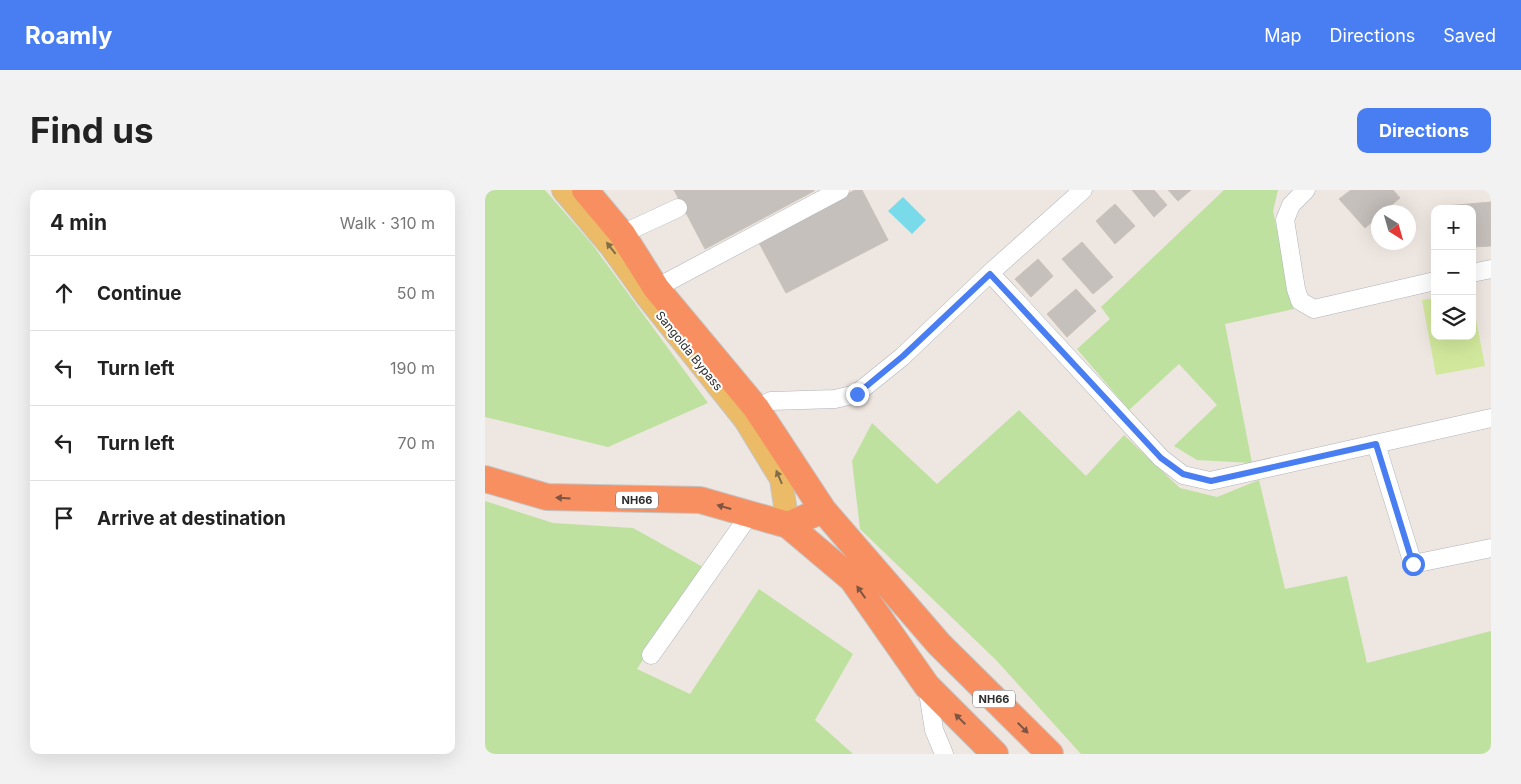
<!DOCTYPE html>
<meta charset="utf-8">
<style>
:root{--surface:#fff;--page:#f2f2f2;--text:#222;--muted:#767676;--line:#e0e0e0;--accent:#487ef2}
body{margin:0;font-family:Inter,sans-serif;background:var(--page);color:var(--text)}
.controls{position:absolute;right:15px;top:15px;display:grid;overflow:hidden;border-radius:10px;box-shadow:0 5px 20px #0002}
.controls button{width:45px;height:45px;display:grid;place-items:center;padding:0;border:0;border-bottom:1px solid var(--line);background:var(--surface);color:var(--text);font:25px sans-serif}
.compass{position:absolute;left:886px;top:15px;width:45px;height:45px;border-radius:50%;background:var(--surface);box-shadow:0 5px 20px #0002;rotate:143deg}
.stop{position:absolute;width:15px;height:15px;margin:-11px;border:4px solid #487ef2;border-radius:50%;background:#fff}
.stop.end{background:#487ef2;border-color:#fff;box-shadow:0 1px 5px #0008}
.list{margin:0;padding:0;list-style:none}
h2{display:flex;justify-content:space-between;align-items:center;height:65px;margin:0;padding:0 20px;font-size:21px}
h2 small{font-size:16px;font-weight:400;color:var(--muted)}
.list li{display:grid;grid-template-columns:32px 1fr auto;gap:15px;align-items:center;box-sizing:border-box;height:75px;padding:0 20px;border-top:1px solid var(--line)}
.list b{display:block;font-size:19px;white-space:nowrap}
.list em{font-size:16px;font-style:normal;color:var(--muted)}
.icon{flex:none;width:28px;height:28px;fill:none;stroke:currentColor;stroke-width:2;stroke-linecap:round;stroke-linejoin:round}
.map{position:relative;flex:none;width:1006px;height:564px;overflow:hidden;border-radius:10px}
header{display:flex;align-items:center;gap:30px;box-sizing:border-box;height:70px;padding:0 25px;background:var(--accent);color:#fff}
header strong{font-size:24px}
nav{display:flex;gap:28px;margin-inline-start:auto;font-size:18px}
.intro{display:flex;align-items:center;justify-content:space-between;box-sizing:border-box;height:120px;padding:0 30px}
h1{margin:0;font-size:35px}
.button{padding:12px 22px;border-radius:10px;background:var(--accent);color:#fff;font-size:18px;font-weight:700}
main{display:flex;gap:30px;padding:0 30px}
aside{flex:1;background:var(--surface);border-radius:10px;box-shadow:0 5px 20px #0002}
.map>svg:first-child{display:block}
.green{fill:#bee19f}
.pitch{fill:#d1e89c}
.water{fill:#79dbea}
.building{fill:#c6c0bc;stroke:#c9c2b9}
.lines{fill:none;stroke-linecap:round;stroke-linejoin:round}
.minor-casing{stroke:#b0b4bc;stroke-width:19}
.major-casing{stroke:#c4c4c4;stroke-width:24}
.highway-casing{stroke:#c4c4c4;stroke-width:28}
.minor{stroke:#fff;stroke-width:18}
.major{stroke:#ebbb67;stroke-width:22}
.highway{stroke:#f88f61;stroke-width:26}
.oneway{fill:#826d47}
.oneway2{fill:#7e5442}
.route{stroke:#487ef2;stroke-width:6}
.labels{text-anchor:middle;stroke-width:4;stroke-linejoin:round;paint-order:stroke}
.shield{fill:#fff;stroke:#6c6c6c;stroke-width:1}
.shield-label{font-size:11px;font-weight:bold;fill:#2d2d2d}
.street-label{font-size:12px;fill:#2d2d2d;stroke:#fff}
</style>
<header>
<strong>Roamly</strong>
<nav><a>Map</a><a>Directions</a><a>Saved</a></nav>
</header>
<div class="intro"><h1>Find us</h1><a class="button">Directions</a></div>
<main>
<aside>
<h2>4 min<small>Walk · 310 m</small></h2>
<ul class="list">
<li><svg class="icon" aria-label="ahead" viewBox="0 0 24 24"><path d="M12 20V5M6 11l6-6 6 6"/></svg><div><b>Continue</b></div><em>50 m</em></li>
<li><svg class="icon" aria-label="left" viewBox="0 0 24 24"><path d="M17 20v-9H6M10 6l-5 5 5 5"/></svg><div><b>Turn left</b></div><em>190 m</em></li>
<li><svg class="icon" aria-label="left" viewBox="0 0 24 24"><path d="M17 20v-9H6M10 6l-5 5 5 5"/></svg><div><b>Turn left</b></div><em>70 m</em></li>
<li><svg class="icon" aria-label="arrive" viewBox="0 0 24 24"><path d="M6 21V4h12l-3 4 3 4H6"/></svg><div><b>Arrive at destination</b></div></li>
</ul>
</aside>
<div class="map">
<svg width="1006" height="564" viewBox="0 0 1006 564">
<rect width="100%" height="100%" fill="#eee6e0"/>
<path class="green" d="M0,0h60l47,54 116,159 -100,44 -123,-30z
M739,0h54l-5,21 21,98 -69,15 27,139 -55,-3 -23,-14 43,-41 -38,-41 -50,46 -52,-61 33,-30 -9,-12z
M534,220l67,66 38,-41 56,53 37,9 42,-17 26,109 62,-13 20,87 124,-32v123h-410l-85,-94 -136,-131 -8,-68 20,-38 65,61z
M0,311l68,22 80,5 70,39 -66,102 53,25 69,-105 94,65 -38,66 38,34h-368z"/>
<path class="pitch" d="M950,108v38h37v-37l13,67 -49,9 -14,-75z"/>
<path class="water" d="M418,7l23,23 -14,14 -24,-23z"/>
<path class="building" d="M189,0h140v1l-109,58z
M370,0h7l26,50 -102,53 -28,-52z
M647,0h22l13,15 -13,12z
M683,0h23l-13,11z
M866,0h42l7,8 -17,14h-4v4l-14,12 -26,-29z
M1006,12v44l-19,1v-38h-26l-1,-3z
M630,14l20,22 -20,18 -19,-23z
M597,52l31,35 -20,17 -31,-35z
M553,69l15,17 -22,21 -16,-18z
M591,99l20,22 -29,26 -20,-23z"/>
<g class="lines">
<defs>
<path id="minor" d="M821,0l-15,15 -6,15 11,69 4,12 14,8 121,-28
M137,44l56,-26
M505,83l171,185 22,17 27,6 281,-63
M987,83l19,-4
M171,98l184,-98
M271,218l15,-7 64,-2 21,-5 46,-37 88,-84 93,-83
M891,254l37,120 78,-16
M166,465l99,-141
M442,496l7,44 10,24"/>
<path id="major" d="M78,0l48,57 36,50 98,123 36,59 7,46"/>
<path id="highway" d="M100,0l37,44 34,54 100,120 67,102 116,134 111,110
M0,289l62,18 153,3 88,25 35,-15
M303,335l64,54 75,107 68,68"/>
</defs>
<use href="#minor" class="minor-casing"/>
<use href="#major" class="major-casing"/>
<use href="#highway" class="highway-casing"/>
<use href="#minor" class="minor"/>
<use href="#major" class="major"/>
<use href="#highway" class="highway"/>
</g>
<defs><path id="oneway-solid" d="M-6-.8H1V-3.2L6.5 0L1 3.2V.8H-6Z" transform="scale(1.25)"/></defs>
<g class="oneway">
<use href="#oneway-solid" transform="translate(126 58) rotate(-128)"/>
<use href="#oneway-solid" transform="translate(294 287) rotate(-113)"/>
</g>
<g class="oneway2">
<use href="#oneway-solid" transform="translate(78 308) rotate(-177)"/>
<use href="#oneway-solid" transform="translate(239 317) rotate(-164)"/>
<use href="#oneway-solid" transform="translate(376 402) rotate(-125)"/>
<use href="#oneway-solid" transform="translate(475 529) rotate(-135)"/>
<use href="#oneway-solid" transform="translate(538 538) rotate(45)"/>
</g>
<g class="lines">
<path class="route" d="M372,204l46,-38 87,-82 171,184 22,16 28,7 165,-37 37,120"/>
</g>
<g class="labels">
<g class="shield">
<rect x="131" y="301.5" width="42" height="17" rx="4"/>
<rect x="488" y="500.5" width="42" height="17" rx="4"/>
</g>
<g class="shield-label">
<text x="152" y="314">NH66</text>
<text x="509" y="513">NH66</text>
</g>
<g class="street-label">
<text transform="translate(204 161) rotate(51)" y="4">Sangolda Bypass</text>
</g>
</g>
</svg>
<div class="controls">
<button>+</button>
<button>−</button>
<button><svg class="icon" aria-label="layers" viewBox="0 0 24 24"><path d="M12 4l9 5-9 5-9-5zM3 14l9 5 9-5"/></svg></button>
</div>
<svg class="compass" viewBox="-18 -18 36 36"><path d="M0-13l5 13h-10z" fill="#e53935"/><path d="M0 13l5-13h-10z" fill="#767676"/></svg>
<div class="stop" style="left:928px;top:374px"></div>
<div class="stop end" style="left:372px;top:204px"></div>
</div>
</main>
